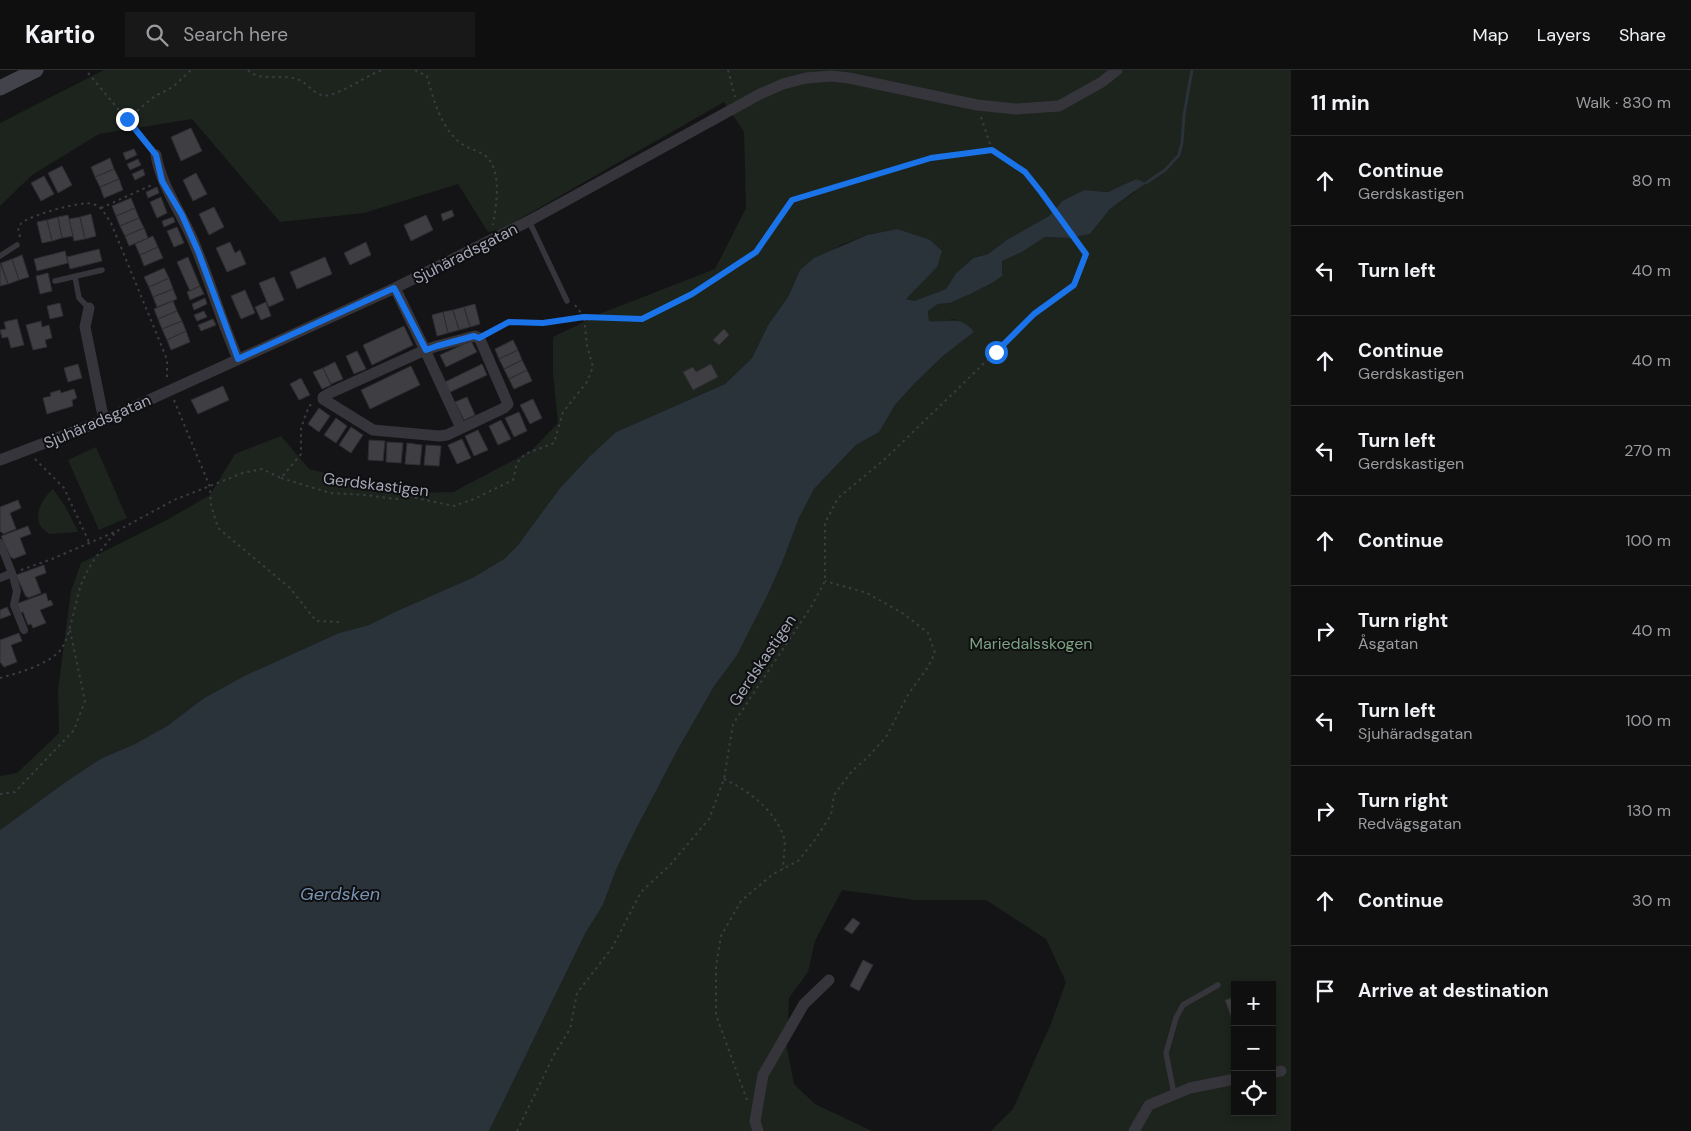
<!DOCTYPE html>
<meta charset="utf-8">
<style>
:root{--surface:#0f0f10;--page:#181819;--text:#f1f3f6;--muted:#9b9c9f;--line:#2f2f30}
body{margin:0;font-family:"DM Sans",sans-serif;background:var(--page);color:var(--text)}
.controls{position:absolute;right:15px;bottom:15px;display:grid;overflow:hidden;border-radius:0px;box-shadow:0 2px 8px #0003}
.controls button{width:45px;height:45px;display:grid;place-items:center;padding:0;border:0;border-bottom:1px solid var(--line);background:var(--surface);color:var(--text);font:25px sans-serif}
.stop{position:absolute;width:15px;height:15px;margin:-11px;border:4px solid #1a73e8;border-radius:50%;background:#fff}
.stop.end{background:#1a73e8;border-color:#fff;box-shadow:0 1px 5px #0008}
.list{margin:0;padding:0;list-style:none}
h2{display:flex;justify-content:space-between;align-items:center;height:65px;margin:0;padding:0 20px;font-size:21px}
h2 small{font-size:16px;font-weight:400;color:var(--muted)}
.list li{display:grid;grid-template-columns:32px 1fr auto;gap:15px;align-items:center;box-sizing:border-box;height:90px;padding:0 20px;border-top:1px solid var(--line)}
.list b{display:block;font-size:19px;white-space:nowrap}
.list p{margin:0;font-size:16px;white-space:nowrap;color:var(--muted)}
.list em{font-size:16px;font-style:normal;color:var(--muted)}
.icon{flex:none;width:28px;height:28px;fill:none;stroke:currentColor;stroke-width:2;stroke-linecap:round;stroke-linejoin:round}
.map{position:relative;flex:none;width:1291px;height:1061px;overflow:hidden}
header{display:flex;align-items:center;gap:30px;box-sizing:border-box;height:70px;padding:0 25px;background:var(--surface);border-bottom:1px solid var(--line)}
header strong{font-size:24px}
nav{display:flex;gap:28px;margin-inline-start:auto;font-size:18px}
.search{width:350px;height:45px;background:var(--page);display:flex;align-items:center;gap:12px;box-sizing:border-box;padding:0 18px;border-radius:0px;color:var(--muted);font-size:19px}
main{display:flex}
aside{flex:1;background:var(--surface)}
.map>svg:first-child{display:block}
.green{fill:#1c241d;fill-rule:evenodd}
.water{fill:#2a323a}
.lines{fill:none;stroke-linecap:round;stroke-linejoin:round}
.stream{stroke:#2a323a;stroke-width:3}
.building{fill:#3e3e43;stroke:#2e2e32}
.path{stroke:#3b3c42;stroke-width:2;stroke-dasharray:2.5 4;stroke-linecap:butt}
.service{stroke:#35353b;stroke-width:5.5}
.pedestrian{stroke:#35353b;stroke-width:8}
.minor{stroke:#35353b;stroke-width:11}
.secondary{stroke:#43444b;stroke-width:15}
.route{stroke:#1a73e8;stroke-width:6}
.labels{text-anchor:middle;stroke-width:4;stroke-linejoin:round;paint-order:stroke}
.street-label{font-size:16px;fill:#a5a9b7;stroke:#0f0f11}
.park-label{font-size:16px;fill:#7ba380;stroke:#0f0f11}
.water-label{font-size:18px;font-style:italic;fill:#7a95b4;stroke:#0f0f11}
</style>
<header>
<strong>Kartio</strong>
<div class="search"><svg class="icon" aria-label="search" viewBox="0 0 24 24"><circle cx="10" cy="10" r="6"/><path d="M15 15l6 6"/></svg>Search here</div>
<nav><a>Map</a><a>Layers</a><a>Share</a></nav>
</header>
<main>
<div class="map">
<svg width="1291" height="1061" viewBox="0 0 1291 1061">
<rect width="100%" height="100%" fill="#141416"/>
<path class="green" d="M104,0h1187v1061h-300l22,-22 39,-88 14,-39 -20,-43 -60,-39h-71l-73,-10 -27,51 -7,31 -19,26 -2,50 7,36 21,20 57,27h-383l97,-199 17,-27 13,-35 17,-35 44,-84 91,-157 14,-31 17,-45 15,-29 42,-44 23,-14 16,-26 20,-22 28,-27 31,-24 -20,-13 -13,3 -12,-1 -1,-10 10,-7 12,-1 42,-20 10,-22 20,-9 23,-15 25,1 20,-4 20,-25 25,-17 1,-13 -28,13 -24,-2 -22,11 -13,15 -41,23 -20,15 -16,4 -16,15 -10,16 -32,12 -8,-2 -9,-70 -30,6 -26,10 -41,25 -12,27 -20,28 -16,33 -27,26 -109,48 -27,25 -29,31 -42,57 -14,14 -30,18 -77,34 -28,14 -30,8 -95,43 -40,22 -37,28 -32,18 -33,14 -35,23 -67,49v-54l17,-3 42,-40 -1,-43 13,-99 10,-28 84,-42 45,-26 25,-41 46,-18 28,33 93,24 51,-1 78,-41 27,-28 -5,-50v-36l49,-24 113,-44 31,-61 -2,-76 -20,-30 -199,114 -23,13 -14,3 -30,-48 -94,29 -84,9 -88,-103 -93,15 -67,41 -32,31v-83zM1235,915h37v127h-37z
M96,377l31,71 -28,12 -31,-70z
M53,419l12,17 13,26 -29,2c-3,-3 -8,-6 -9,-9 -6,-14 4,-28 13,-36z"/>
<path class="water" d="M1136,109l10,4 -36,26 -20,25 -20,4 -25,-1 -23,15 -20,9v15l-10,7 -22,11 -20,9 -12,1 -10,7 1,10c18,2 32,-7 45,11l-31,24 -28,27 -20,22 -16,27 -23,13 -42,44 -15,29 -17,45 -14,31 -31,61 -22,30 -38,66 -44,84 -17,35 -13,35 -17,27 -97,199h-489v-301l67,-49 35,-23 33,-14 32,-18 37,-28 40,-22 95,-43 30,-8 28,-14 77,-34 30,-18 14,-14 42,-57 29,-31 27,-25 109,-48 27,-26 16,-33 20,-28 12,-27 14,-12 53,-23 30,-6 33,11 12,11 -5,16 -31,32 8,2 32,-12 10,-16 17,-15 15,-4 20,-15 41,-23 13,-15 22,-11 24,2z"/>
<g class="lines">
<path class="stream" d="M1146,113l19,-13 14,-15 3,-12 2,-28 8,-45"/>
</g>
<path class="building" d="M191,58l11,23 -21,10 -10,-24z
M134,79l3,6 -11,5 -3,-7z
M110,88l4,11 -19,8 -4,-10z
M138,89l3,6 -11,5 -3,-6z
M62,96l10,19 -14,8 -10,-20z
M114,99l5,10 -19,8 -5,-10z
M143,99l2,6 -10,5 -3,-6z
M196,103l11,21 -14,7 -10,-21z
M44,106l10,18 -13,7 -10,-18z
M119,109l4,11 -19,8 -4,-11z
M157,117l2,6 -11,5 -2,-6z
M161,127l6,16 -10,5 -7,-16z
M131,128l4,10 -19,8 -4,-10z
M214,137l10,20 -15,8 -10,-21z
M135,138l4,10 -19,8 -4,-10z
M452,140l2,6 -11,5 -2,-7z
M91,144l5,22 -11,3 -5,-22z
M68,145l5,21 -11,2 -4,-21z
M426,145l7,15 -22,11 -7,-16z
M58,147l4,21 -10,3 -5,-21z
M80,147l5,22 -11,2 -5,-22z
M173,147l2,5 -11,5 -2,-6z
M139,148l5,10 -19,8 -5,-10z
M47,150l5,21 -10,2 -5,-21z
M177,157l7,16 -10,4 -7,-16z
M144,158l4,10 -19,8 -4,-10z
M153,166l5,11 -18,8 -5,-11z
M230,172l5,11 5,-3 6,14 -19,8 -11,-24z
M366,172l5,13 -21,10 -6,-12z
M158,177l5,11 -19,8 -4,-11z
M99,179l3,12 -32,8 -3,-12z
M65,181l3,12 -31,8 -3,-12z
M22,185l7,22 -10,3 -7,-21z
M188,187l12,29 -10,5 -13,-29z
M325,187l7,17 -35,15 -7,-17z
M12,189l7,21 -11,4 -7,-21z
M0,193l8,21 -8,2z
M164,198l5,10 -20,9 -5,-10z
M48,203l4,18 -12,3 -4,-18z
M274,207l10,23 -15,7 -10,-24z
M169,208l4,11 -20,8 -4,-10z
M200,216l4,8 -14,6 -3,-8z
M173,219l4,10 -20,8 -4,-10z
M245,220l10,23 -14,6 -10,-23z
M205,228l2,6 -13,6 -2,-6z
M173,231l4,10 -19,8 -4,-10z
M266,232l5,14 -10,4 -6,-13z
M60,233l3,13 -13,3 -3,-13z
M475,234l5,20 -10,3 -6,-20z
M464,237l6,20 -11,3 -6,-20z
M453,240l6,20 -11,3 -5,-21z
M177,241l5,10 -20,8 -4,-10z
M204,241l3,6 -10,4 -3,-6z
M443,242l5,21 -11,3 -5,-21z
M17,249l7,26 -13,3 -3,-11 -6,1 -2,-8 6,-1 -2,-7z
M213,249l3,6 -15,6 -3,-6z
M41,251l1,6 7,-2 3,13 -7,2 2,7 -14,3 -7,-25z
M182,251l4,10 -19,9 -5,-11z
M404,256l9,19 -41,20 -9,-20z
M724,259l5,6 -10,10 -6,-5z
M186,261l4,11 -19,8 -4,-10z
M513,270l5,10 -19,9 -4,-10z
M471,271l6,11 -31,15 -6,-12z
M518,280l4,10 -18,9 -5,-10z
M357,281l9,18 -12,5 -8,-18z
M522,290l5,10 -18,9 -5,-10z
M335,292l8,17 -12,5 -8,-16z
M78,294l4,14 -14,4 -4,-14z
M482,294l5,11 -39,18 -5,-10z
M711,294l7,13 -25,13 -10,-18 10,-5 3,5z
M411,296l9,19 -50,24 -9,-19z
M323,298l8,17 -9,4 -9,-17z
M527,300l5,11 -18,8 -5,-10z
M301,308l9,17 -11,5 -9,-16z
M223,316l6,14 -31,14 -7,-14z
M74,319l3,9 -5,2 1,6 -26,8 -4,-16 8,-2 -1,-3 10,-3 1,3z
M467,327l8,18 -11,5 -9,-18z
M533,329l9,19 -12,6 -10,-19z
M319,338l11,8 -11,16 -11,-8z
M519,342l8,19 -13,6 -9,-19z
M336,348l11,8 -11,17 -12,-8z
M501,350l10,19 -13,6 -9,-19z
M351,357l12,8 -12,18 -12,-8z
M478,360l10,20 -14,6 -9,-20z
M462,369l9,19 -14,6 -9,-19z
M369,370l16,1 -2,20 -15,-1z
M387,372l16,1 -2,20 -15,-1z
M407,373l15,2 -2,20 -15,-1z
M426,375l15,1 -2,20 -15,-1z
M18,430l3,8 -11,5 6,16 -13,5 -1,-2h-2v-25z
M28,456l3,8 -11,4 6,16 -13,5 -1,-2 -1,1 -10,-22z
M44,495l2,8 -11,4 6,16 -13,5 -1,-2 -1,1 -10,-22z
M46,523l2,8 3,-1 2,5 -13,5 6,13 -13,5 -2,-4 -3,1 -5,-13 -3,1 -4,-9z
M7,537l4,8 -11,4v-9z
M19,563l3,8 -11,4 6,17 -13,5 -4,-5v-22z
M853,848l7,5 -8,11 -8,-5z
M863,890l10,5 -14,26 -9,-5z
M1235,927v22l-3,1 -7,-20z"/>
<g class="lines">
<path class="path" d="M248,0c13,14 37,1 55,12 8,6 16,16 26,13 19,-5 35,-18 53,-25
M415,0l12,6c6,22 13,49 31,65 8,8 22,9 30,17 14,17 8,48 5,67
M728,0l7,27
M88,3l62,74
M981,47l11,33
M127,49l28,-23 18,-9 18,-17
M101,138l53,-24
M20,167l-2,-9c2,-3 2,-4 5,-6 9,-7 60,-22 70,-18 10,3 13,12 18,19l53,129 3,8v19
M575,235l9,12
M490,262l19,-10 34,1 41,-6 58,2 51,-25 63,-43 37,-51 138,-42 61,-8 33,22 16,20 45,62 -12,31 -40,30 -149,144 -47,39 -13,25v58l-14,26 -78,117 -9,55 -15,40 -39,46 -29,27 -29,56 -35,45 -7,36 -16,26 -37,76
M174,330l36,87 1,18 7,23 72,60 26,33 24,1
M35,389l29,29 25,54
M281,408l49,15 36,2 29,4 16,-2 43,9 20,-7 39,-19 4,-17 8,-9 29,-11 9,-31 24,-30 6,-15 -6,-21 -3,-29
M21,500l31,-11 65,-28 57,-31 69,-27 19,-4 19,9 20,-24v-26l8,-22 3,-2
M0,608c18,-5 51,-14 62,-30 9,-15 13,-46 19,-63 7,-19 21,-37 34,-52
M724,709c25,12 51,31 60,59 2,8 -1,22 -1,31
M0,724l15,-2 59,-62 11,-29 -16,-75
M747,1030l-31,-85v-49l5,-30 20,-35 32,-27 25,-13 16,-20 17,-26 3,-20 18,-24 16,-14 18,-20 23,-44 19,-26 7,-14 -7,-20 -24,-19 -37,-21 -42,-12"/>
<path class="service" d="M529,151l38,80
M0,186l17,-11
M75,207l4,21 10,10
M55,211l47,-11
M1174,1024l-8,-41 10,-35 7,-13 35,-20"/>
<path class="pedestrian" d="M0,473l12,30 -12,5
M12,503l5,18 -3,14 10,25"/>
<path class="minor" d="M156,85c5,30 23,54 35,81 18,40 29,83 47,123
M395,218l30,62 36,78
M89,238l-4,19 17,84 3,9
M475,266l4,2 3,6 26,60 -4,4 -57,27 -8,1 -66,-6 -50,-31v-2l7,-4 95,-43 12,-4z
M0,390l105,-40 290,-132 134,-67 231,-127 23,-10 23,-6 25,-2 18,2 128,27 39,4 43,-3 43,-24 15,-12
M1272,1003l9,-2
M758,1061l-3,-10 8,-46 41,-71 25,-24
M1134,1061l15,-26 41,-17 45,-9"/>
<path class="secondary" d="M0,18l36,-18"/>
</g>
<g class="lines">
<path class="route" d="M127,49l29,36 6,26 20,34 16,36 40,108 156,-71 32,62 11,-4 37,-10 5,2 30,-16 34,1 41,-6 58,2 50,-25 64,-42 36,-52 139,-42 61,-8 33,22 16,20 45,62 -12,31 -40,29 -38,38"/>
</g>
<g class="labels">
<g class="street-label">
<text transform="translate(465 183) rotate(-27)" y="6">Sjuhäradsgatan</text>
<text transform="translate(97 351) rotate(-23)" y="6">Sjuhäradsgatan</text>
<text transform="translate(376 414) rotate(7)" y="6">Gerdskastigen</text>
<text transform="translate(762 590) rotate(-56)" y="6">Gerdskastigen</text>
</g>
<g class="park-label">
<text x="1031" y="579">Mariedalsskogen</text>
</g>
<g class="water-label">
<text x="340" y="830">Gerdsken</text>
</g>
</g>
</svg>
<div class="controls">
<button>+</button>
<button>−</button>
<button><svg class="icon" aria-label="locate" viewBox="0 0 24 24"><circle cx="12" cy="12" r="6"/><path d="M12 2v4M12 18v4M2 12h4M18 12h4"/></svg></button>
</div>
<div class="stop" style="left:996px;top:282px"></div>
<div class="stop end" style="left:127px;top:49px"></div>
</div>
<aside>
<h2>11 min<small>Walk · 830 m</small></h2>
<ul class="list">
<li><svg class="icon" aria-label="ahead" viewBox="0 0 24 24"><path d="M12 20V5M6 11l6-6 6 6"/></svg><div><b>Continue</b><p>Gerdskastigen</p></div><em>80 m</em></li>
<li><svg class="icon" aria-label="left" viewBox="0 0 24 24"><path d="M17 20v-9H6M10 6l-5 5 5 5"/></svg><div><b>Turn left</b></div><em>40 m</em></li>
<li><svg class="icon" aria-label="ahead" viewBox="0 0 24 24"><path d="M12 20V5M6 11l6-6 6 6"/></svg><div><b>Continue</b><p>Gerdskastigen</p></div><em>40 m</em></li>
<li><svg class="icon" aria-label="left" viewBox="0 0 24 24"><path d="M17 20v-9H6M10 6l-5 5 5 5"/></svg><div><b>Turn left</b><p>Gerdskastigen</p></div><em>270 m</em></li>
<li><svg class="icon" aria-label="ahead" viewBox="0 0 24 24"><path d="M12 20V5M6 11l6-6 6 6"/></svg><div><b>Continue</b></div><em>100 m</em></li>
<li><svg class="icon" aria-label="right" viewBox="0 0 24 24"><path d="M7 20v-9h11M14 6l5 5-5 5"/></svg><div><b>Turn right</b><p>Åsgatan</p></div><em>40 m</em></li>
<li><svg class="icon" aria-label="left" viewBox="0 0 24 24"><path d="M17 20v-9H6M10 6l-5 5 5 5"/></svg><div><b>Turn left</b><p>Sjuhäradsgatan</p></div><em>100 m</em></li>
<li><svg class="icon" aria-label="right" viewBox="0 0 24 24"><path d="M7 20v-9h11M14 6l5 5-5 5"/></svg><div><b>Turn right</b><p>Redvägsgatan</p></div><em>130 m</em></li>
<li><svg class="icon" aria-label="ahead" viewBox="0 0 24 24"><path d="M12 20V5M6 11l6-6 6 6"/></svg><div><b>Continue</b></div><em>30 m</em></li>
<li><svg class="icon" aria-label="arrive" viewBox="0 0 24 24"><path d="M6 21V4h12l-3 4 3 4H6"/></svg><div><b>Arrive at destination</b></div></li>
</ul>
</aside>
</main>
